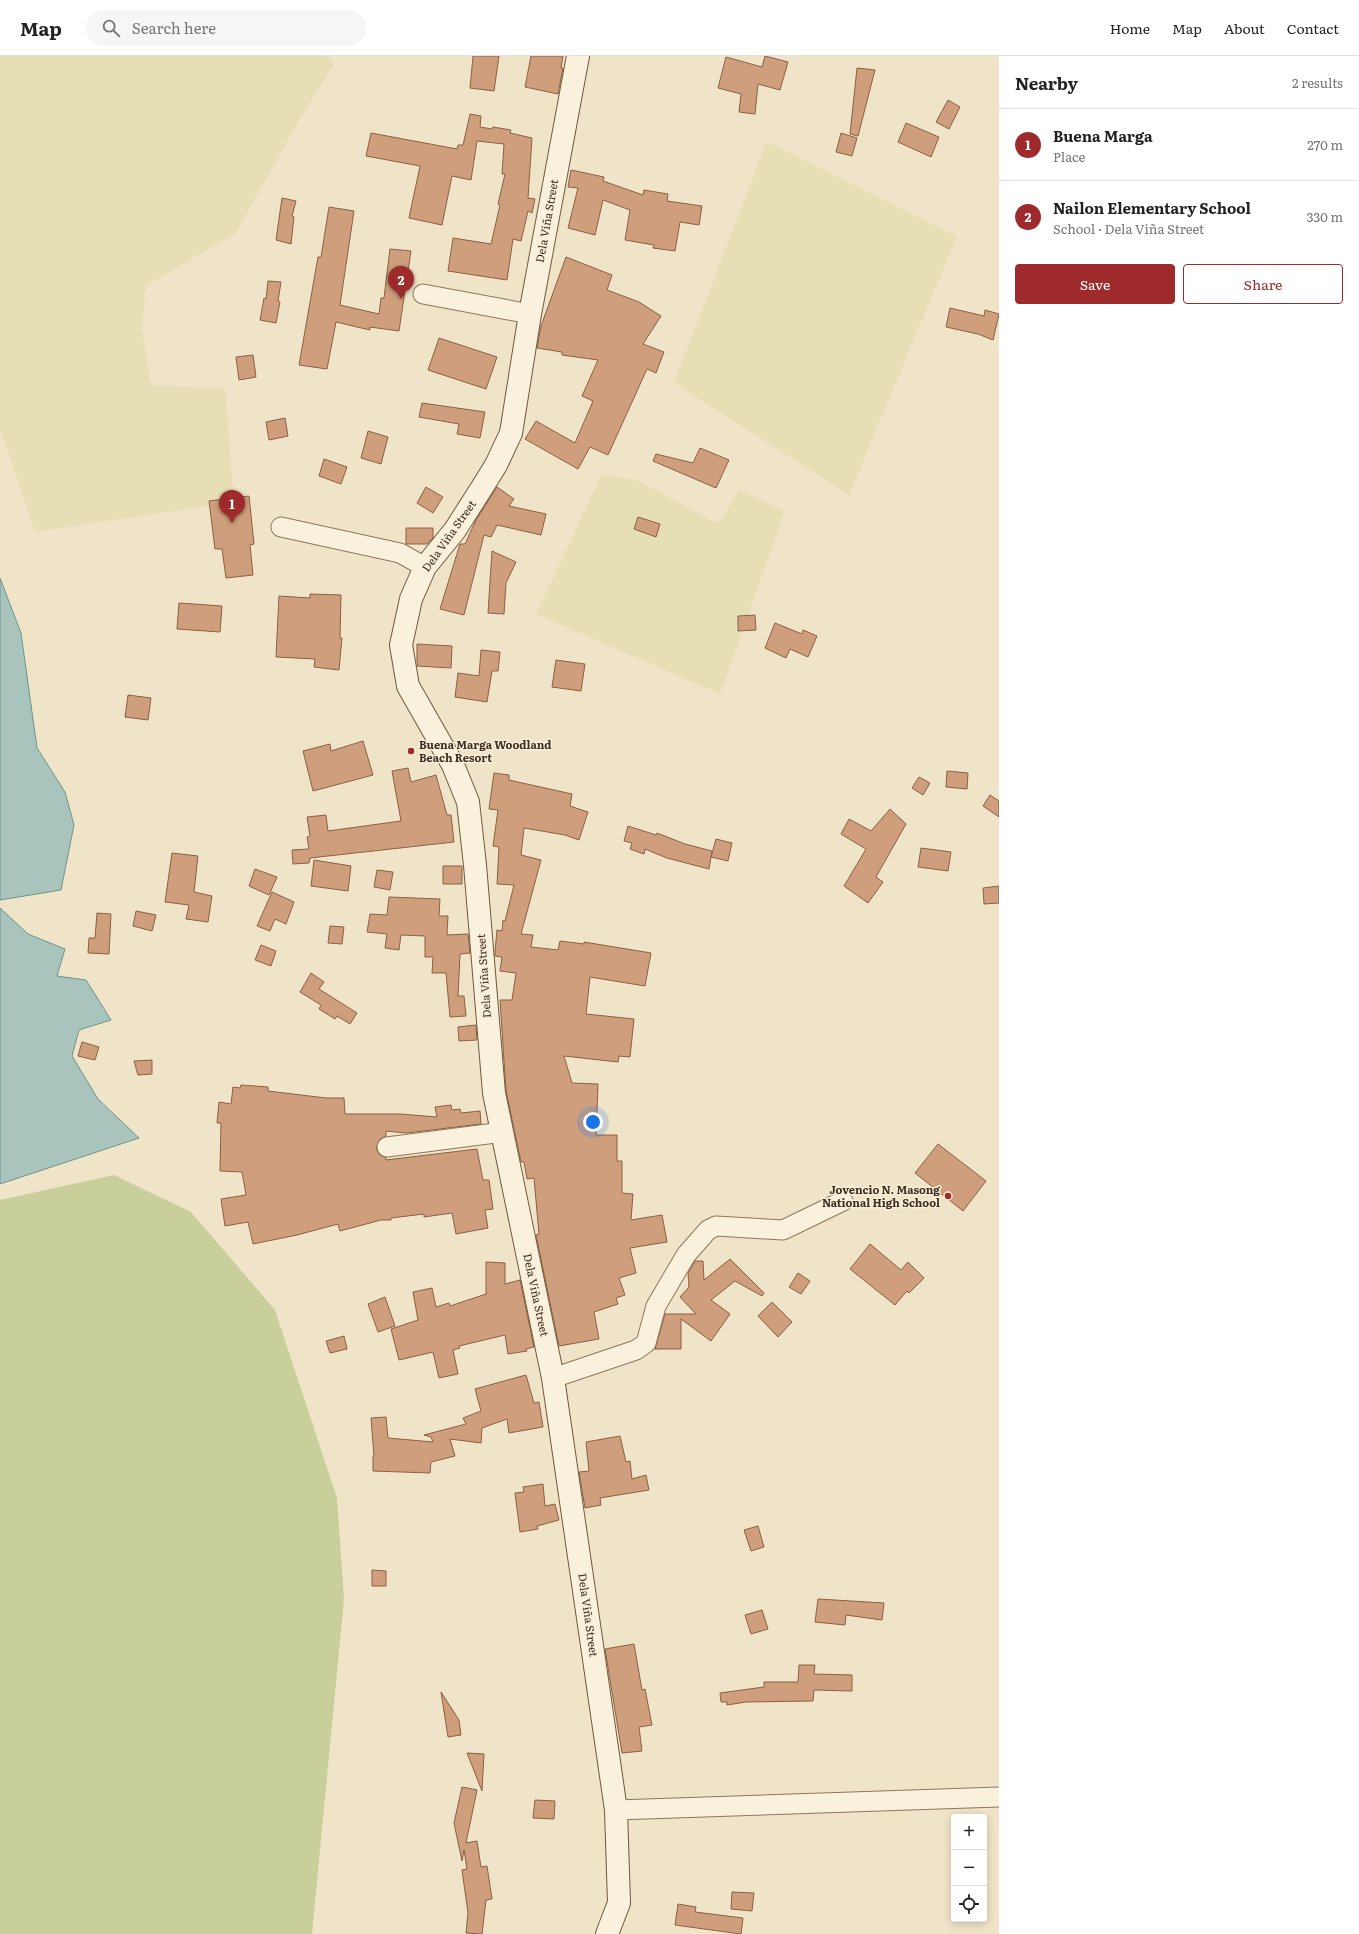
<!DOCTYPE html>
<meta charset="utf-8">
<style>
:root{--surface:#fff;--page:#f6f6f6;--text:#222;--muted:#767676;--line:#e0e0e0;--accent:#9e2a2b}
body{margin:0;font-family:Literata,serif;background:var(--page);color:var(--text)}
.controls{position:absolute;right:12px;bottom:12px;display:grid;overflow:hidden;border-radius:4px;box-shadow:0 2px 10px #0003}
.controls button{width:36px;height:36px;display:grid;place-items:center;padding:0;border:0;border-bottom:1px solid var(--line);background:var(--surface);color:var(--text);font:20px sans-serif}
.you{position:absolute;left:593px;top:1066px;width:14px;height:14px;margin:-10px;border:3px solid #fff;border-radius:50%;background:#1a73e8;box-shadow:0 0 0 6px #1a73e833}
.badge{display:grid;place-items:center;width:26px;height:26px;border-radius:50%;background:var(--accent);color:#fff;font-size:13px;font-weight:700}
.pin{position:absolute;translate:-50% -33px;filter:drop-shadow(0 1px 2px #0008)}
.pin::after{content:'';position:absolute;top:21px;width:14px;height:12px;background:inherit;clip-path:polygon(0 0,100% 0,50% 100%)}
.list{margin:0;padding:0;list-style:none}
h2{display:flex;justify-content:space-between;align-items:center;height:52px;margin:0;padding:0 16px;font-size:17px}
h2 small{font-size:13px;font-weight:400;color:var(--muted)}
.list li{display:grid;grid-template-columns:26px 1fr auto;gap:12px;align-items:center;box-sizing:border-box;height:72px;padding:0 16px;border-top:1px solid var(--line)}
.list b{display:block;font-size:15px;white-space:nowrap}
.list p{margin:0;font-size:13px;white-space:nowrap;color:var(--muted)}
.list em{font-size:13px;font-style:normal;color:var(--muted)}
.actions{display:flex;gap:8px;padding:12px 16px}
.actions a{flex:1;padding:9px 0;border:1px solid var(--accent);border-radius:4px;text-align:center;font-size:14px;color:var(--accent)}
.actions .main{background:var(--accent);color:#fff}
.icon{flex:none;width:22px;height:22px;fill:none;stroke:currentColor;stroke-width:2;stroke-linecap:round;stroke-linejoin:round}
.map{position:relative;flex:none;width:999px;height:1878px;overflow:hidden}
header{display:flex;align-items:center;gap:24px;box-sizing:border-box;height:56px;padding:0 20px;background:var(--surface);border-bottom:1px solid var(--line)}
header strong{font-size:19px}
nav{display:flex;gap:22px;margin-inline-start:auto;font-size:14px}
.search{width:280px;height:36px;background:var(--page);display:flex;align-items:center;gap:10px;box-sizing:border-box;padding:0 14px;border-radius:22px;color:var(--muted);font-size:15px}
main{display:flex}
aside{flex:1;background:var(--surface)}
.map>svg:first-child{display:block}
.farmland{fill:#e6deb5}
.green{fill:#c9cf9b}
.water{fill:#a9c4bc;stroke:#6f938a}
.building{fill:#cf9f7d;stroke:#8d5f41}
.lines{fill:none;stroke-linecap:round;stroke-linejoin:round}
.street-casing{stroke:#8d765c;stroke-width:21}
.secondary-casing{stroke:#6f573f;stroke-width:24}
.street{stroke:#faf1dc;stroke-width:19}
.secondary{stroke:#faf1dc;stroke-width:22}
.poi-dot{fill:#9e2a2b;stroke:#f7eed8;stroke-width:1.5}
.labels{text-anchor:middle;stroke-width:3;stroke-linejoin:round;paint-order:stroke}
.street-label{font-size:11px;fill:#3d2e20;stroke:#f7eed8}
.poi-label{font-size:11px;font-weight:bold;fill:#3d2e20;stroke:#f7eed8;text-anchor:start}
</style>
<header>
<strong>Map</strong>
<div class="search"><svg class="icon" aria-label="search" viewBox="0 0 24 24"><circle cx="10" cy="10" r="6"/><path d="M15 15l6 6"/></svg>Search here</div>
<nav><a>Home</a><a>Map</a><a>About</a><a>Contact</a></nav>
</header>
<main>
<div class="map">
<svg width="999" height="1878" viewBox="0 0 999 1878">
<rect width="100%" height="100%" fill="#f0e4c8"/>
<path class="farmland" d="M0,0h327l7,8 -38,62 -60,107 -90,53 -4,43 9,56 74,4 9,113 -199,30 -35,-103z
M767,85l190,95 -108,259 -175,-112z
M602,418l35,6 81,44 21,-34 46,21 -65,183 -184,-80z"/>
<path class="green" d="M114,1119l77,37 84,98 62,188 7,101 -32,335h-312v-734z"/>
<path class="water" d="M0,522l21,55 16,115 28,44 9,33 -13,65 -61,10z
M0,852l28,26 37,15 -8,27 29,4 25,40 -32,10 -7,26 26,43 41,39 -139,46z"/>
<path class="building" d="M473,0h26l-5,35 -24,-3z
M531,0h32l-2,12h2l-5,26 -33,-7z
M765,0l23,6 -8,28 -22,-6 -3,30 -16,-2 2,-18 -23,-6 8,-31 36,10z
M857,12l18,2 -17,66 -8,-2z
M948,44l12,7 -11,22 -13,-7z
M470,58l11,2 -1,11 12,2 1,-2 18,3 -1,3 22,5 -4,60 7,1 -3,14 -4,-2 -7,30 -8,-2 -6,41 -59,-9 5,-33 38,6 9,-39 -2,-1 7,-30h-3l2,-30 -27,-3 -6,39 -19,-4 -10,49 -33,-7 11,-52 -54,-10 5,-23 86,16 1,-4h5z
M906,67l33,14 -8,20 -33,-15z
M841,77l16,5 -5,18 -16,-4z
M571,114l33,7 -1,4 40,14 1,-5 24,4 -1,7 35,5 -3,19 -19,-3 -5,29 -22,-3 1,-3 -29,-5 5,-30 -27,-10 -8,35 -27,-7 10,-40 -10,-1z
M282,142l14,3 -4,15 2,1 -3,27 -15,-4z
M329,151l25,4 -14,94 39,9 2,-16h3l6,-49 21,2 -12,80 -29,-4v3l-34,-8 -9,47 -28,-4 19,-108h3z
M566,201l46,18 -5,15 32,12 22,14 -18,28 21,8 -8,21 -9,-4 -39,86 -18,-8 -12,22 -53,-30 11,-18 39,22 18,-42 -11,-5 16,-36 -36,-5v-3l-25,-4 4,-22z
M268,225l13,1 -3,19 2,1 -4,21 -16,-3 4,-22 2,1z
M950,252l34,8 1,-6 14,4 -6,26 -15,-6 -32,-7z
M439,282l58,19 -11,32 -58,-19z
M253,299l3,22 -17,3 -3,-23z
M422,347l63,9 -5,26 -23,-4 2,-10 -40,-7z
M285,362l3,18 -19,4 -3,-18z
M368,375l20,6 -7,27 -20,-6z
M700,392l29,12 -13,28 -63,-27 3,-7 37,9z
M324,403l23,8 -6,17 -22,-8z
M426,431l17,10 -10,16 -16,-10z
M497,431l17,12 -5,7 37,8 -5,21 -44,-10 -6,12 -7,-2 -20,80 -24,-6 20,-65h5l11,-24z
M249,440l5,48 -4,1 3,30 -27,3 -4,-29h-7l-6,-48z
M638,461l22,7 -4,13 -22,-8z
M406,472h27v10l-6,6h-21z
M492,495l24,11 -10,21 -2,31 -16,-1z
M310,538l31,1 -1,43h2l-3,32 -25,-3 1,-8 -39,-2 3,-61 31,2z
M179,547l43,3 -2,26 -43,-3z
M755,559l1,15 -18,1v-15z
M775,567l27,11 1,-4 14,6 -9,21 -18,-8 -4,9 -21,-10z
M417,588l35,2 -1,22 -34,-2z
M481,594l19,2 -2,19h-6l-5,31 -32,-5 3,-24 21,3z
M556,604l29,4 -4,27 -29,-4z
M128,639l23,3 -3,22 -23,-3z
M363,685l10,34 -60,16 -10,-40 27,-7 1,7z
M408,712l3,14 25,-7 11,40h4l3,27 -144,16 -1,5 -16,1 -1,-14 17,-1 -2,-12 3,-1 -3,-19 19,-2 2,16 73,-10 -9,-50z
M947,715l21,2 -1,16 -21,-2z
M494,717l15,2v5l63,14 -2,12 18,6 -9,28 -14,-5 -41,-7 -3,27 20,5 -20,74 12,1 -2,12 27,3 2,-9 24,3v-2l67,11 -6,33 -55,-9 -4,37 48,5 -4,38 -11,-1 -1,6 -54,-6 8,27 26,1 -2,51h21v26h5v32l11,1 -2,26 31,-5 5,27 -37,6 6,25 -17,5 6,17 -9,3 2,6 -24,8 5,27 -40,7 -23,-111 3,-1 -5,-56 -7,1 -3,-17h-3l-15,-71 -6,-91h12l4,-27 -16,-2 2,-14 -7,-1v-5l2,-21 5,1 1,-11 2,1 9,-36 -17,-1 2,-37 -6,-1 5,-36 -9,-1z
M919,721l11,6 -7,12 -11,-7z
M990,739l9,6v16l-16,-11z
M890,753l16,15 -30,53 7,5 -15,21 -24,-17 22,-37 -25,-15 8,-15 22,12z
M628,770l28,9 1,-2 28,11 27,7 -3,18 -42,-11 -22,-9 -1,5 -14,-5 2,-6 -8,-2z
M716,783l16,4 -4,18 -17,-4z
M921,792l30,4 -3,19 -30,-4z
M172,797l26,3 -4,36 18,4 -4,26 -22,-3 3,-14 -24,-3z
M314,804l37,6 -3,25 -37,-5z
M443,810h19v18h-19z
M255,813l22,8 -8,18 -20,-9z
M377,814l16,2 -3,18 -16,-3z
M999,830v17l-15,1 -1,-16z
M272,836l22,10 -8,22 -11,-5 -5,12 -13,-5z
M389,841l51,2 -1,17h9l-1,19 21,-1 2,19 -10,1 -2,42h6l2,20 -16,1 -4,-44h-14l1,-16h-8v-21l-24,-1 -2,15 -14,-2 2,-14 -20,-2 3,-18 17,1z
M136,855l20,4 -4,16 -19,-5z
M97,857l14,1 -2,40 -21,-1 1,-15h6z
M330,870l14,1 -2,17 -14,-1z
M261,889l15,6 -5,15 -16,-6z
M311,917l13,9 -5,7 38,24 -7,11 -13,-8 -2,3 -16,-10 2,-4 -21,-13z
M476,969l1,15 -18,1 -1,-14z
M82,986l17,5 -4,13 -17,-4z
M152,1004v14l-14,1 -4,-14z
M241,1029l27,2v4l58,7h18l1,16h55l37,3 -2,-10 16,-2 1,5 8,-1 1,4 19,-2 1,13 -75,9 -20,-2v5l-6,3 -4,9 3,6 7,4v2l91,-11 6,31h6l4,29 -8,1 3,18 -32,6 -4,-21 -28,4v-3l-33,4v2h-10l-41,11 -2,-7 -41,11 -44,9 -5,-22 -23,4 -4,-27 25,-4 -4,-23 -22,-1 1,-48h-4l2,-21 12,2 2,-17 7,1z
M938,1088l48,37 -23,30 -48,-38z
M870,1188l31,26 7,-8 16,16 -15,15 -2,-2 -12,14 -45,-36z
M730,1203l34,34 -2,3 -27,-15 -24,19 19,14 -19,27 -30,-22v30h-26l10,-35h31l-16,-17 9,-10 -1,-14 7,-12h8l1,19z
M486,1206l19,1v21l15,-4 14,67 -8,2 1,2 -19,3 -3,-19 -46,11 1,2 -7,2 5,24 -19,4 -6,-26 -34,8 -8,-31 27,-9 -5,-28 19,-4 4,19 13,-4 1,3 36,-12z
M798,1217l12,8 -9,13 -12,-7z
M385,1241l10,29 -17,6 -10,-28z
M772,1246l20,20 -14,15 -20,-21z
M344,1280l3,13 -17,4 -4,-12z
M526,1319l8,28 5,-1 4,25 -34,6 -2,-14 -25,9 -1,15 -31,-4 5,17 -24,6 -1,11 -57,-2v-15h1l-3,-38 15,-1 2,21 45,4 -2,-5 -7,-2 42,-11 -3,-6 18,-7 -6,-22z
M620,1380l6,26 4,-1 2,18 14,-4 3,15 -49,8 1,7 -16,3 -6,-36 10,-1 -3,-29z
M543,1428l2,22 10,-2 4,16 -22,6 1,3 -18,3 -5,-39 9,-1 -1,-5z
M758,1470l6,21 -13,4 -7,-21z
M372,1514l14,1v15h-14z
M818,1543l66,4 -2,17 -36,-5 -1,10 -30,-3z
M762,1554l6,19 -17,5 -6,-19z
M634,1588l8,46 3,-1 7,36 -13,2 3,24 -20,2 -17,-104z
M799,1609h16l-1,9 38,1v16l-38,-1 -1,11 -67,1 -19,3v-3h-6l-1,-9 44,-6v-5h34z
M441,1636l18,28 2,15 -13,2z
M467,1697l17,1 -2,37z
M462,1731l15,3 -11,53 11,-2 4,26 6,-1 5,33 -6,1 -4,34 -16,-1 2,-20 -6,-43 5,-1 -3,-19 -2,11 -8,-38z
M535,1744l20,1 -1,18 -21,-1z
M732,1836l22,1 -2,18 -21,-2z
M678,1848l18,3 -1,5 48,6 -2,16 -66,-9z"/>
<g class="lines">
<defs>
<path id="street" d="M423,238l107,20
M281,471l119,26 25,14
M387,1091l116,-15
M553,1322l83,-28 10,-7 10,-37 30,-51 22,-25 8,-4 67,4 60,-29
M616,1754l383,-13"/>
<path id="secondary" d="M578,0l-48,258 -19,119 -15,32 -13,21 -28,44 -30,37 -14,32 -10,46 7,41 45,79 15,37 7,63 19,228 59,285 63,432 3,93 -12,31"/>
</defs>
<use href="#street" class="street-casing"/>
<use href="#secondary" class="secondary-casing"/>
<use href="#street" class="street"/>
<use href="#secondary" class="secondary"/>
</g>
<g class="poi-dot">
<circle cx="411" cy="695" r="4"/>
<circle cx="948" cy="1140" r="4"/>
</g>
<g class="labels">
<g class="street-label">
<text transform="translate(547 165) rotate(-80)" y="4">Dela Viña Street</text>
<text transform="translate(449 480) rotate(-55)" y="4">Dela Viña Street</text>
<text transform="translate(484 920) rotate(-94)" y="4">Dela Viña Street</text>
<text transform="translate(536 1239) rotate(78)" y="4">Dela Viña Street</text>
<text transform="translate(588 1559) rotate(82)" y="4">Dela Viña Street</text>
</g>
<g class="poi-label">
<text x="419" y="693">Buena Marga Woodland<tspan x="419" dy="13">Beach Resort</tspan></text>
<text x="940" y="1138" text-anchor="end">Jovencio N. Masong<tspan x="940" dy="13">National High School</tspan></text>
</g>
</g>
</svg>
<div class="controls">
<button>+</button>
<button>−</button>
<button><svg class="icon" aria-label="locate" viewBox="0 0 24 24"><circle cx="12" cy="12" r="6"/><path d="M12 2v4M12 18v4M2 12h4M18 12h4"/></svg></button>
</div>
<div class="you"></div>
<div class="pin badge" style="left:232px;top:467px">1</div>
<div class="pin badge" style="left:401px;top:243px">2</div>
</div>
<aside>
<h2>Nearby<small>2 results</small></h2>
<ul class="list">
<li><span class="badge">1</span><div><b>Buena Marga</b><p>Place</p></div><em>270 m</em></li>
<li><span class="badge">2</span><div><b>Nailon Elementary School</b><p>School · Dela Viña Street</p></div><em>330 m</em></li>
</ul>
<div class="actions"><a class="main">Save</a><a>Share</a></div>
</aside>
</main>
